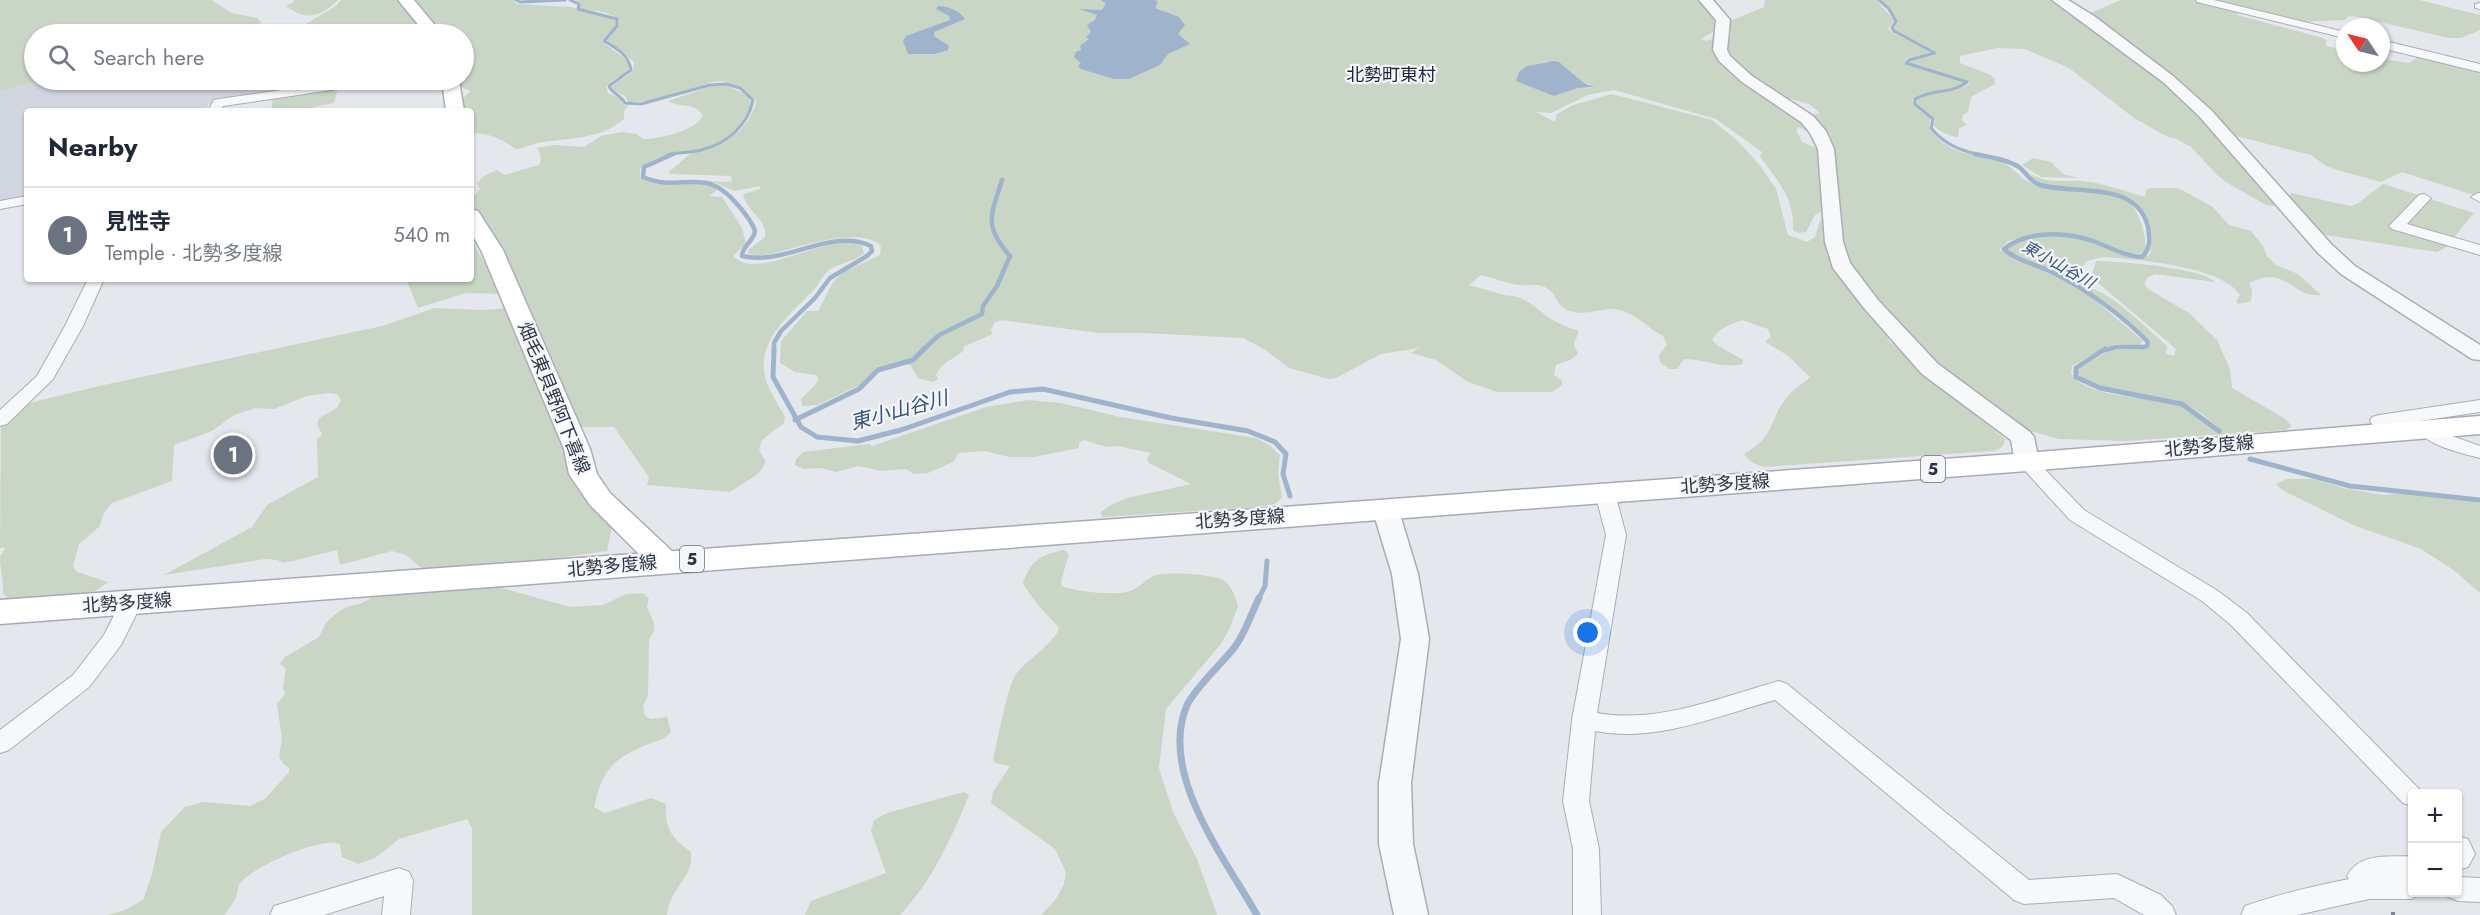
<!DOCTYPE html>
<meta charset="utf-8">
<style>
:root{--surface:#fff;--page:#f2f2f3;--text:#1f2937;--muted:#747a83;--line:#e0e1e3;--accent:#d1495b}
body{margin:0;font-family:Jost,"Noto Sans JP",sans-serif;background:var(--page);color:var(--text)}
.controls{position:absolute;right:18px;bottom:18px;display:grid;overflow:hidden;border-radius:6px;box-shadow:0 2px 4px #0004}
.controls button{width:54px;height:54px;display:grid;place-items:center;padding:0;border:0;border-bottom:2px solid var(--line);background:var(--surface);color:var(--text);font:30px sans-serif}
.compass{position:absolute;left:2336px;top:18px;width:54px;height:54px;border-radius:50%;background:var(--surface);box-shadow:0 2px 4px #0004;rotate:305deg}
.you{position:absolute;left:1588px;top:633px;width:21px;height:21px;margin:-15px;border:4px solid #fff;border-radius:50%;background:#1a73e8;box-shadow:0 0 0 9px #1a73e833}
.badge{display:grid;place-items:center;width:39px;height:39px;border-radius:50%;background:var(--accent);color:#fff;font-size:20px;font-weight:700}
.pin{position:absolute;translate:-50% -50%;border:3px solid #fff;box-shadow:0 2px 6px #0006}
.list{margin:0;padding:0;list-style:none}
h2{display:flex;justify-content:space-between;align-items:center;height:78px;margin:0;padding:0 24px;font-size:26px}
h2 small{font-size:20px;font-weight:400;color:var(--muted)}
.list li{display:grid;grid-template-columns:39px 1fr auto;gap:18px;align-items:center;box-sizing:border-box;height:96px;padding:0 24px;border-top:2px solid var(--line)}
.list b{display:block;font-size:22px;white-space:nowrap}
.list p{margin:0;font-size:20px;white-space:nowrap;color:var(--muted)}
.list em{font-size:20px;font-style:normal;color:var(--muted)}
.icon{flex:none;width:33px;height:33px;fill:none;stroke:currentColor;stroke-width:2;stroke-linecap:round;stroke-linejoin:round}
.map{position:relative;flex:none;width:2480px;height:915px;overflow:hidden}
.search{position:absolute;background:var(--surface);box-shadow:0 2px 4px #0004;left:24px;top:24px;width:450px;height:66px;display:flex;align-items:center;gap:15px;box-sizing:border-box;padding:0 21px;border-radius:33px;color:var(--muted);font-size:22px}
.panel{position:absolute;background:var(--surface);box-shadow:0 2px 4px #0004;left:24px;top:108px;width:450px;height:174px;border-radius:6px}
.map>svg:first-child{display:block}
.built{fill:#d2d6de}
.green{fill:#c9d6c5;fill-rule:evenodd}
.water{fill:#9fb4cc}
.lines{fill:none;stroke-linecap:round;stroke-linejoin:round}
.stream-far3{stroke:#9fb4cc;stroke-width:3}
.stream-far2{stroke:#9fb4cc;stroke-width:4.5}
.stream-far1{stroke:#9fb4cc;stroke-width:5}
.stream{stroke:#9fb4cc;stroke-width:7}
.minor-casing{stroke:#a9aeb7;stroke-width:2}
.tertiary-casing{stroke:#a9aeb7;stroke-width:3}
.secondary-casing{stroke:#a9aeb7;stroke-width:3}
.primary-casing{stroke:#a3abb8;stroke-width:3}
.minor{fill:#f7f8fa;fill-rule:evenodd}
.tertiary{fill:#f7f8fa;fill-rule:evenodd}
.secondary{fill:#fff;fill-rule:evenodd}
.primary{fill:#fff;fill-rule:evenodd}
.rail{stroke:#7d8696;stroke-width:6;stroke-dasharray:4 8;stroke-linecap:butt}
.labels{text-anchor:middle;stroke-width:4.5;stroke-linejoin:round;paint-order:stroke}
.far-water-label{font-size:16px;font-style:italic;fill:#34527a;stroke:#f4f6f9}
.shield{fill:#f4f6f9;stroke:#676e7b;stroke-width:1.5}
.shield-label{font-size:16px;font-weight:bold;fill:#2b3445}
.far-quarter-label{font-size:18px;fill:#1d2536;stroke:#f4f6f9}
.street-label{font-size:18px;fill:#2b3445;stroke:#f4f6f9}
.water-label{font-size:20px;font-style:italic;fill:#34527a;stroke:#f4f6f9}
</style>
<div class="map">
<svg width="2480" height="915" viewBox="0 0 2480 915">
<rect width="100%" height="100%" fill="#e4e7ec"/>
<path class="built" d="M259,25h41l6,9h-105z
M41,80h293l2,2 -127,22 -5,7h-177v89l-27,5v-114z"/>
<path class="green" d="M0,0h211l21,13 25,5 5,5 -61,11h-167v46h7l-41,11z
M293,0h45c-19,18 -31,21 -52,6l8,-4z
M341,0h59l28,34h-116l-6,-10 30,-18z
M413,0h100l4,4 54,3 42,11 4,4 -1,4 -15,15c9,7 24,15 29,26 -6,10 -18,11 -24,20l2,6 13,6 3,6 5,1 -5,5v8c-23,20 -52,19 -81,23 -10,1 -17,6 -27,7 -15,-10 -26,-16 -45,-16v-22h-7l-1,-13 8,-7 -10,-4 -4,-7h7v-46h-24z
M576,0h1124l18,24 -4,7 -13,8 6,2 9,-4 -1,13 83,67 15,18 -14,-8 -3,3 6,12 17,7 6,61 -10,5 -9,17 -8,1 -5,-3c1,-35 -15,-47 -33,-74l2,-4 -46,-33 -102,-29 -26,5 -37,18 -15,-1 19,10 2,-8 16,-9 39,-11 100,26 28,23 21,24 15,22 12,46 19,7 8,-5 5,-16 5,-4 65,125 92,74h-5l28,23c-1,8 -5,10 -13,12l-228,16c-9,-3 -15,-5 -20,-13 31,-17 25,-34 43,-57 6,-8 16,-13 23,-20l-23,-22 -22,-13 6,-6 -3,-7 -26,-9c-12,5 -24,8 -30,20l5,5 26,15 -1,4c-21,5 -37,-5 -58,-5l-7,10h-8l-9,-7 -1,-7 8,-10 -4,-9c-16,-8 -26,-22 -43,-26 -17,-4 -32,7 -50,1 -13,-4 -12,-15 -22,-22 -8,-6 -18,-3 -27,-4 -13,-1 -27,-7 -40,-10l-12,10 39,11c15,-2 31,15 43,23 8,5 18,9 28,12l-5,13 4,10 -8,6 -14,5 -2,10 8,6v4l-10,7h-55l-29,-10 -32,-22 -25,-7 8,-5 -38,6 -45,24 -7,1 -40,-11 -25,-19 -21,-11 -99,-5h-46l-96,-13 -7,2 -4,8 2,4 -30,13 1,3c-9,9 -23,12 -28,25l2,4 -5,3 -15,-4 -7,-12 -9,-5 -25,8 -15,15 -45,21 -15,1 -1,-7 15,-15 3,-6 -3,-3 -21,-3 -15,-9 1,-22 26,-30h11l15,-29 11,-10 36,-17 1,-9c-21,-21 -84,2 -110,8l-14,2 -9,-2v-4l17,-13c3,-17 -19,-26 -22,-43l17,-5v-3l-26,5 -18,-8 -33,-1 3,-2 41,2 5,-1 -1,-5 -61,-2 -1,-2 21,-18 30,-10 20,-14 7,-8 8,-15 1,-7 -20,-15 -14,-4 -10,1 -57,19 -27,1 -3,-6 -9,-4 -5,-5 21,-15 2,-10 -28,-22 14,-18c-9,-12 -28,-11 -42,-14l3,-4zM1546,62l15,2 23,19 6,1 2,4h-14l-24,8 -37,-17 2,-6c9,-6 17,-8 27,-11z
M1765,0h112c5,8 11,12 17,20l-6,9 7,5 38,18 -27,7 -2,4 61,19c-12,13 -39,4 -53,18l3,5 16,14c-4,7 -1,10 4,16 17,21 42,18 66,27 16,6 19,20 38,24 26,6 57,0 82,11 18,8 24,34 25,52l-6,5 -11,-1 -44,-16 -35,-4 -42,8 -9,9 45,17 47,30 52,44 -4,5 -23,-2 -12,4 -32,18 -1,7c16,27 79,22 106,31 14,4 27,18 39,27l5,-1c-11,-10 -28,-24 -42,-29 -23,-7 -91,-5 -101,-29l2,-4 30,-18 30,-1 10,-4 -3,-7 -61,-48 3,-2c24,5 58,41 78,58l-1,8 8,2 2,-7 -79,-67 -5,-7 4,-14c22,0 107,7 119,21l-60,-8 -7,3 -4,6 4,6 41,24 28,27 13,29 2,19 52,30 8,8 -6,4 -160,11 -67,-2 -36,-10 -87,-61 -32,-34 -3,-10 -15,-11 -38,-49 -7,-20 -5,-65 -27,-63 11,-3 -11,-9 -25,-7 -34,-20 -22,-20 -1,-13 4,-9 -3,-13 36,-15z
M1881,0h172l120,90 27,23 81,94 -15,-2 -40,-23 -9,-7 -26,-28 -14,-8 -11,-3 -32,-18 -65,-50 -44,-19 -28,-1 -37,8v7l31,12 4,4v5l-24,13 -3,15 -5,3 -1,5 5,5 -8,3 -1,9c-9,-1 -18,-5 -25,-12l3,-5 -18,-16 -1,-4c14,-13 40,-4 53,-17l-61,-20 2,-3 24,-5 2,-3 -39,-19 -4,-4 3,-9 -6,-11z
M2121,0h75l44,12 -3,3 86,23 3,2v6l19,4v13h36v-4l28,4 12,-8 59,14v128l-78,-25 -21,10 -44,-12 -11,-4 -15,-11 -79,-20 -144,-121z
M2204,0h215l61,15v15l-19,8h-12l-91,-21 -9,-1 -4,4 -47,2z
M721,83l26,12 4,6c-2,23 -30,45 -53,49 -19,3 -43,4 -58,19v8c24,15 53,1 78,12l-9,7 13,1 20,31 4,15 -13,13c25,27 96,-26 129,-10l2,7c-11,10 -27,10 -37,19 -6,6 -9,13 -14,19 -23,23 -59,52 -47,89 4,13 13,25 19,37l-1,6 -22,17 -3,10 7,12 -8,12 -28,18 -83,-7 2,-8 -35,-50h-35l-81,-179 -27,-47 9,-12 -3,-5 5,-7 15,-7 8,5 34,-10c4,-6 1,-12 -2,-17l16,-3 31,2 17,-11 21,-4 15,2 6,5c15,0 54,-8 60,-24 -9,-13 -24,-7 -35,-14z
M324,90l13,2 -3,11 -40,8h-23l2,-13z
M2033,158l18,4 12,12 15,4 -37,-1 -19,-12z
M2031,174c19,12 38,4 59,8 19,3 37,10 55,15l1,-7 5,-2h27l35,19 16,18 22,6 12,15 4,10 9,9 22,9 23,21c-31,3 -33,-31 -72,-12l3,8 -1,10 -12,3 -3,-2 4,-7c-17,-29 -106,-36 -138,-38l-15,4 -4,5 3,14 -6,6 -25,-15 -50,-21c17,-19 61,-17 85,-9 17,6 33,17 52,17l8,-4c2,-9 2,-19 0,-28 -11,-49 -84,-28 -117,-46z
M2383,184l4,1 87,28 -29,35 -8,4 -111,-17 -8,-4 -28,-34 1,-4 60,13 6,-2z
M471,238l30,56 -35,-1 -48,15 -12,-29h65z
M435,308l49,2 21,-2 62,140 11,40 34,39 -5,24 -85,12 -85,7 -17,-3 -14,-12 -14,-4 -52,14 -3,-15 -53,13 -7,-3 -12,-1 -101,16 88,-48 15,-22 51,-28 -1,-37 5,-6 -5,-10 2,-6 18,-10 4,-8 -4,-6 -8,-1 -22,3 -33,13 -19,-1 -21,7 -22,16 -38,14 -2,36 -60,22 -8,10 -4,13 -21,18 -6,22 4,6 31,10 -20,14 -71,5 -10,-3 -4,-5c1,-13 -3,-23 -3,-36 1,-3 4,-6 5,-9h-5l1,-138 98,-24 283,-60z
M1029,400l32,3 59,14 136,21 13,7 11,10 -2,18 4,25 -7,6 -19,3 -153,10 -3,-4 9,-7 18,-8 64,-14 -42,-21 -2,-5 4,-5 -33,-7 -11,1 -23,-7 -5,3v5l-45,9h-25l-24,-6 -26,2 -6,9 -25,11 -14,1 -8,-5 -25,2 -23,-5 -22,6 -15,-4 -18,1 -8,-4 1,-6 7,-7 67,-8 2,2 114,-39z
M2287,479h26l30,9 41,7 25,-3 71,10v91l-25,-22 -34,-22 -68,-24 -71,-35 -6,-6z
M1064,550l5,4 -8,27 1,5c15,6 54,10 69,5 8,-3 15,-12 23,-15 11,-5 63,-2 72,6 6,6 10,16 12,24l-9,24 -9,15 -54,64 -7,59 14,44 24,47 20,56h-176l15,-16 8,-15 2,-12 -11,-23 -64,-46 2,-11 17,-26 -15,-3 -2,-3c4,-17 15,-76 23,-86 10,-13 43,-35 43,-47 -10,-9 -31,-33 -36,-44 7,-22 19,-29 41,-33z
M491,585l79,22 33,-2 23,-11 17,-1 6,6 -2,8 7,16v8l-5,9 -1,55 -5,11 2,10 6,3 16,-2 4,15c-7,8 -15,9 -25,13 -36,15 -43,26 -52,62l11,6 46,-15 15,6c-1,25 5,33 25,48 3,27 -21,34 -24,63h-195v-87l-5,-9 -68,20 -24,19 -17,6 -16,-7 -2,-13c-19,-8 -85,22 -99,38 -4,5 -3,12 -6,17 -3,6 -7,11 -11,16h-117l18,-5 18,-10 9,-26 9,-42 24,-25 18,-5 47,4 16,-8 23,-26v-4l-6,-4 -4,-8 3,-17 -5,-35 8,-10 -2,-7 3,-18 -6,-5 5,-7 34,-20 7,-14 8,-8 12,-8 16,-4 18,-10z
M964,792l5,3c-18,44 -36,85 -69,120h-95l6,-14 75,-28 -15,-42 3,-11 13,-7z"/>
<path class="water" d="M1101,0h54l3,2 -3,6 24,9 6,8 -7,9 12,10 -22,10 -8,11 -31,14h-15l-33,-10 -3,-3 3,-3 -7,-6 2,-5 5,-2 -1,-4 9,-7 -3,-2 5,-5 -4,-7 8,-5 2,-5 -18,-6 23,1 4,-6z
M938,6c10,0 22,5 27,13l-31,13v4l15,10 -1,4 -13,4h-27l-5,-13 3,-5 44,-16 -1,-4 -13,-7z
M1554,61l5,1 25,21 10,4 -16,1 -24,8 -38,-15 3,-9 8,-6z"/>
<g class="lines">
<path class="stream-far3" d="M516,0l4,2 45,-2
M570,0l9,4 -1,5 39,10v7l-13,15c12,7 25,14 27,29l-22,16c3,8 12,9 16,17l16,1 69,-19 16,-1 14,4 13,12c-5,26 -27,44 -52,50 -11,3 -22,2 -33,5
M1879,0l10,9 7,12 -4,7 2,3 41,22 -26,7 -3,3 61,19c-14,12 -36,7 -52,17v5l18,15 -2,9c14,17 30,23 51,27"/>
<path class="stream-far2" d="M673,154l-29,13 -1,10c38,17 61,-13 94,27 7,8 15,17 18,27 -1,10 -13,15 -13,25 44,10 88,-29 129,-10l1,5 -5,5 -37,22 -15,20 -34,33 -7,12v8
M1975,154c14,3 31,5 44,13 8,6 11,15 21,18 35,10 97,-5 108,42 2,12 3,21 -6,30 -18,-1 -32,-10 -49,-16 -27,-9 -66,-11 -89,8 8,10 37,17 50,24 33,17 68,42 94,69l-1,4 -4,1h-27l-14,4
M922,351l17,-16 43,-21 1,-8 14,-20 13,-30c-27,-31 -19,-40 -8,-76"/>
<path class="stream-far1" d="M774,349l-1,28 28,50 16,10 41,4 43,-11 109,-38 33,-3 128,29 77,13 27,11 11,12 -3,20 7,22
M2105,349l-29,19v9l24,11 82,16 37,27
M795,420l64,-31 19,-19 35,-10 11,-11
M2250,459l100,27 130,14
M1258,600l7,-14 2,-25"/>
<path class="stream" d="M1257,915c-33,-58 -99,-142 -70,-210 8,-17 35,-42 47,-57 11,-14 17,-34 25,-50"/>
<defs>
<path id="minor" d="M2196,0h18l131,32v6l-148,-36z
M2480,3v6l-5,-1v-4z
M2381,40l99,24v8l-99,-24z
M351,80h27l-6,4 -149,22 -3,5h-12l6,-11 5,-1z
M2478,193h2v9l-9,-5z
M2424,194l7,4 -24,26 73,21v10l-88,-26 -3,-3 3,-3 27,-28z
M27,196v8l-27,5v-8z
M88,279h16l-21,47 -30,53 -46,45 -7,2v-16l37,-34 28,-50z
M2480,400v12l-87,13 4,6 -2,4c-13,3 -18,-4 -25,-14l2,-4 7,-2z
M2425,423l24,12 31,11v12c-19,-5 -52,-12 -64,-29l2,-4z
M2027,456l7,2 50,52 134,81 29,22 177,181h-12v12l-9,-3 -172,-178 -29,-24 -132,-81 -53,-58 3,-4z
M1605,487l7,2 3,4 11,42 -29,178c61,11 124,-16 182,-32l8,3 242,196 88,-6 44,21 11,11 4,9h-32l-30,-17 -90,6 -10,-4 -239,-200c-58,16 -119,43 -180,31l-6,70 10,48 2,66h-28v-66l-10,-48 9,-81 34,-185 -11,-42 3,-4z
M131,595l8,3 3,5 -21,42 -32,42 -80,63 -9,3v-23l73,-55 31,-40 19,-37z
M2458,836l10,3 7,15 -7,13 -10,3z
M2412,856v36h11l-11,7h-43l-72,16h-56l4,-9c34,-12 69,-20 104,-27l-2,-3c12,-24 42,-19 65,-20z
M399,868l10,4 4,8 -3,35h-28l2,-19 -60,19h-54l4,-9z
M2458,877l22,1v24l-22,-1 -10,-4 -2,-5h12z"/>
<path id="tertiary" d="M1699,0h14l17,20 -3,30 3,6 22,20 61,40 13,15 8,18 9,93 7,21 28,37 60,64 92,68 4,5 5,25 -3,5 -9,2 -9,-2 -3,-5 -4,-22 -89,-66 -58,-66 -31,-40 -8,-26 -7,-93 -8,-16 -9,-11 -59,-40 -23,-21 -6,-11 3,-30z
M2052,0h16l26,16 79,60 38,34 121,135 23,21 125,79v15l-8,-1 -131,-85 -23,-21 -119,-137 -36,-34z
M1385,500l9,2 4,6 20,66 11,65 -18,144 2,61 15,71h-34l-15,-71v-61l22,-144 -9,-65 -20,-66 4,-6z"/>
<path id="secondary" d="M398,0h16l28,34h-16z
M442,80h17l5,31h-18z
M471,209l7,2 25,39 87,199 7,25 13,19 65,61 4,7 -4,7 -11,3 -11,-3 -63,-63 -21,-31 -5,-25 -83,-199 -10,-17z"/>
<path id="primary" d="M2480,416v18l-453,37 -2027,153v-24l2027,-147z"/>
</defs>
<use href="#minor" class="minor-casing"/>
<use href="#tertiary" class="tertiary-casing"/>
<use href="#secondary" class="secondary-casing"/>
<use href="#primary" class="primary-casing"/>
<use href="#minor" class="minor"/>
<use href="#tertiary" class="tertiary"/>
<use href="#secondary" class="secondary"/>
<use href="#primary" class="primary"/>
<path class="rail" d="M2391,915h8"/>
</g>
<g class="labels">
<g class="far-water-label">
<text transform="translate(2059 264) rotate(29)" y="6">東小山谷川</text>
</g>
<g class="shield">
<rect x="1921" y="456" width="24" height="26" rx="4.5"/>
<rect x="680" y="546" width="24" height="26" rx="4.5"/>
</g>
<g class="shield-label">
<text x="1933" y="475">5</text>
<text x="692" y="565">5</text>
</g>
<g class="far-quarter-label">
<text x="1391" y="81">北勢町東村</text>
</g>
<g class="street-label">
<text transform="translate(554 398) rotate(68)" y="6">畑毛東貝野阿下喜線</text>
<text transform="translate(2209 446) rotate(-5)" y="6">北勢多度線</text>
<text transform="translate(1725 484) rotate(-4)" y="6">北勢多度線</text>
<text transform="translate(1240 519) rotate(-4)" y="6">北勢多度線</text>
<text transform="translate(612 566) rotate(-5)" y="6">北勢多度線</text>
<text transform="translate(127 603) rotate(-4)" y="6">北勢多度線</text>
</g>
<g class="water-label">
<text transform="translate(899 410) rotate(-15)" y="7">東小山谷川</text>
</g>
</g>
</svg>
<div class="controls">
<button>+</button>
<button>−</button>
</div>
<svg class="compass" viewBox="-18 -18 36 36"><path d="M0-13l5 13h-10z" fill="#e53935"/><path d="M0 13l5-13h-10z" fill="#747a83"/></svg>
<div class="you"></div>
<div class="pin badge" style="left:233px;top:455px;background:#6b7280">1</div>
<div class="search"><svg class="icon" aria-label="search" viewBox="0 0 24 24"><circle cx="10" cy="10" r="6"/><path d="M15 15l6 6"/></svg>Search here</div>
<section class="panel">
<h2>Nearby<small></small></h2>
<ul class="list">
<li><span class="badge" style="background:#6b7280">1</span><div><b>見性寺</b><p>Temple · 北勢多度線</p></div><em>540 m</em></li>
</ul>
</section>
</div>
